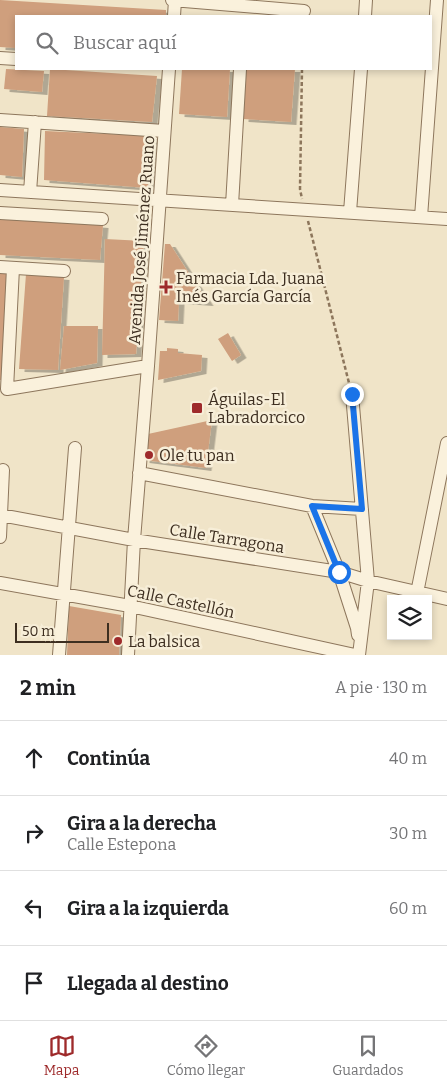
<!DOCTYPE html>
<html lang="es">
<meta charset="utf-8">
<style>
:root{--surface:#fff;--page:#f6f6f6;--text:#202124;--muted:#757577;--line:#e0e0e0;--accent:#9e2a2b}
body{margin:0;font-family:Bitter,serif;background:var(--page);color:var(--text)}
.controls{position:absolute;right:15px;bottom:15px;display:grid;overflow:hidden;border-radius:0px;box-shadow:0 2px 8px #0003}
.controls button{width:45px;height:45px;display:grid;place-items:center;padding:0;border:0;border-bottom:1px solid var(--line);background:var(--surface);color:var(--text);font:25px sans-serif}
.scale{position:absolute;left:15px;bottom:12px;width:94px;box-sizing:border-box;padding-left:5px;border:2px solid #3d2e20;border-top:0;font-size:14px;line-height:18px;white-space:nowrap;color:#3d2e20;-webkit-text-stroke:4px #f7eed8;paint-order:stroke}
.stop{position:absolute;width:15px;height:15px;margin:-11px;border:4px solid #1a73e8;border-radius:50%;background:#fff}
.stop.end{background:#1a73e8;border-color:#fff;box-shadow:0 1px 5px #0008}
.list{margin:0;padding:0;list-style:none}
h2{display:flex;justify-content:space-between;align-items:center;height:65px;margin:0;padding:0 20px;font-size:21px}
h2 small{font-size:16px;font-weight:400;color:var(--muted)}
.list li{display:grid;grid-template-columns:32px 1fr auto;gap:15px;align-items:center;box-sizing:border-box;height:75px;padding:0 20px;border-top:1px solid var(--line)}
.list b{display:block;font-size:19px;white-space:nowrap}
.list p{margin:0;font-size:16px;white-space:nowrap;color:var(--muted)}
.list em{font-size:16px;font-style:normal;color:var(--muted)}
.icon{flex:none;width:28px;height:28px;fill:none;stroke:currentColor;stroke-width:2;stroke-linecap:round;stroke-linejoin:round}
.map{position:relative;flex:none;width:447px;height:655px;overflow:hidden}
.search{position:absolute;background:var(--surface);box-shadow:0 2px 8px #0003;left:15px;right:15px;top:15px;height:55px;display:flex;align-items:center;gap:12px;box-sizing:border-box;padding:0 18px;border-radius:0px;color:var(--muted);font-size:19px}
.sheet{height:365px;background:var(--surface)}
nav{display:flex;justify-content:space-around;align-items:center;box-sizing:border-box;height:70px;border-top:1px solid var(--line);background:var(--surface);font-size:14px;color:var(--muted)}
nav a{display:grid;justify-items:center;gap:2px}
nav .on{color:var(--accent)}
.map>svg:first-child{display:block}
.building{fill:#cf9f7d;filter:url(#shadow)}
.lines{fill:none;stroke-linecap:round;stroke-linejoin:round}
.minor-casing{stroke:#8d765c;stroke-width:14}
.path{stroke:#8d765c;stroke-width:2.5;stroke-dasharray:4 2.5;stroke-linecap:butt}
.minor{stroke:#faf1dc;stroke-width:12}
.route{stroke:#1a73e8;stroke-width:6}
.poi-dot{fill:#9e2a2b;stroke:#f7eed8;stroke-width:2}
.labels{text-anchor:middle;stroke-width:5;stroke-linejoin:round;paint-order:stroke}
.street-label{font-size:16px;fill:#3d2e20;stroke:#f7eed8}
.poi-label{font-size:16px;fill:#3d2e20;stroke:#f7eed8;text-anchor:start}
</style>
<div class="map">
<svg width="447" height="655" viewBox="0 0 447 655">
<defs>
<filter id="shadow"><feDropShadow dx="5.5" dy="3" stdDeviation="0" flood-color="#0004"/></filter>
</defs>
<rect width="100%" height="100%" fill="#f0e4c8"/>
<path class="building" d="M0,0l166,10v6h-150v32l-16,-1z
M6,69l38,2 -2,21 -38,-3z
M50,69l107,7 -5,46 -105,-6z
M182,69h48l-3,48 -48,-3z
M246,69h49l-4,53 -48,-3z
M0,127l24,2 -2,48 -22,-2z
M45,131l107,5 -4,52 -104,-8z
M0,217l103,8 -3,35 -100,-5z
M105,239l39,2 -8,113 -34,1z
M165,244h5l38,59 -29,-2 -1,20 -19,-1z
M0,272h9l-6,108h-3z
M26,274l38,3 -6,93 -39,-1z
M64,326h34l-1,37 -37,7z
M228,333l13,22 -9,6 -14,-22z
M167,348l11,1v4l24,2 -1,16 -43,9 2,-29h7z
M212,420l-6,48 -62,-8 4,-26z
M69,606l52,9 -2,40h-52z"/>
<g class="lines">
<defs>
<path id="minor" d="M172,0l132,11
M174,16l1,-16
M365,16l1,-16
M0,58l16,1
M0,120l164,11
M0,190l447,29
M30,192l5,-70
M232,205l8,-136
M350,212l11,-143
M0,213l102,6
M421,217l16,-217
M0,267l64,4
M13,268l-6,121 141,-23
M352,394l16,187 -9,74
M139,473l173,33 50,3
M312,506l27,66 18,56 1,7
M0,515l134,25 205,32 29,9 79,18
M0,537l3,-67
M0,583l130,23 225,49
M417,593l30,-150
M59,655l16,-207
M128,655l6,-115 14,-174 21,-297"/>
</defs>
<use href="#minor" class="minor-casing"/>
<path class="path" d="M302,69l-2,120 2,10
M308,221l41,162"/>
<use href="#minor" class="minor"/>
</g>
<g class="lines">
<path class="route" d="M339,572l-27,-66 50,3 -10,-115"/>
</g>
<g class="poi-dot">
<path d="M163.5 279.5h5v5h5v5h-5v5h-5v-5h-5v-5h5z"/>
<rect x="191" y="402" width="12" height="12" rx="2.5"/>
<circle cx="149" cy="455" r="5"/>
<circle cx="118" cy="641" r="5"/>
</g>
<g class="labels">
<g class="street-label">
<text transform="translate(141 240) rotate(-86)" y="6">Avenida José Jiménez Ruano</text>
<text transform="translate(227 538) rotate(9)" y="6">Calle Tarragona</text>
<text transform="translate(181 601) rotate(12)" y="6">Calle Castellón</text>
</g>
<g class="poi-label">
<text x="176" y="284">Farmacia Lda. Juana<tspan x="176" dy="18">Inés García García</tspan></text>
<text x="208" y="405">Águilas-El<tspan x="208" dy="18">Labradorcico</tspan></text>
<text x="159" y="461">Ole tu pan</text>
<text x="128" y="647">La balsica</text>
</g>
</g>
</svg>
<div class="controls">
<button><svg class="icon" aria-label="layers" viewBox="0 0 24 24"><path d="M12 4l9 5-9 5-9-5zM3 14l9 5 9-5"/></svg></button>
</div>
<div class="scale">50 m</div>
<div class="stop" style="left:339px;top:572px"></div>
<div class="stop end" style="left:352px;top:394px"></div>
<div class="search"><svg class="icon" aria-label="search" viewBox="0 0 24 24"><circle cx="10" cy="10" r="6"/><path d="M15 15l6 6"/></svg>Buscar aquí</div>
</div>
<section class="sheet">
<h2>2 min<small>A pie · 130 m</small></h2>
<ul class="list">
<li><svg class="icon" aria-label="ahead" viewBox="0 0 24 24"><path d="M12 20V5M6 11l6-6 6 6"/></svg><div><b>Continúa</b></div><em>40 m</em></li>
<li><svg class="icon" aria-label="right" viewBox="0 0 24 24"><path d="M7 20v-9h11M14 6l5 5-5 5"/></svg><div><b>Gira a la derecha</b><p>Calle Estepona</p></div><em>30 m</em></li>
<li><svg class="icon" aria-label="left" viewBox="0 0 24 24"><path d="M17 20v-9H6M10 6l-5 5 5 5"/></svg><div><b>Gira a la izquierda</b></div><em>60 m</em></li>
<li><svg class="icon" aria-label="arrive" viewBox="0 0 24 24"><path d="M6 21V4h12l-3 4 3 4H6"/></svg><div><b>Llegada al destino</b></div></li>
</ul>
</section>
<nav>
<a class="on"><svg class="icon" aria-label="map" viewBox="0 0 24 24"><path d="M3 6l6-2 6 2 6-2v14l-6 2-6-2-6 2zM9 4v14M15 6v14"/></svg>Mapa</a>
<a><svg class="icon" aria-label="directions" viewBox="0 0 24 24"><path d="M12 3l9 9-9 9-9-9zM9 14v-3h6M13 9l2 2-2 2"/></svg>Cómo llegar</a>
<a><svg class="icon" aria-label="saved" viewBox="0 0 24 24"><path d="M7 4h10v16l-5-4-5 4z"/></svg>Guardados</a>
</nav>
